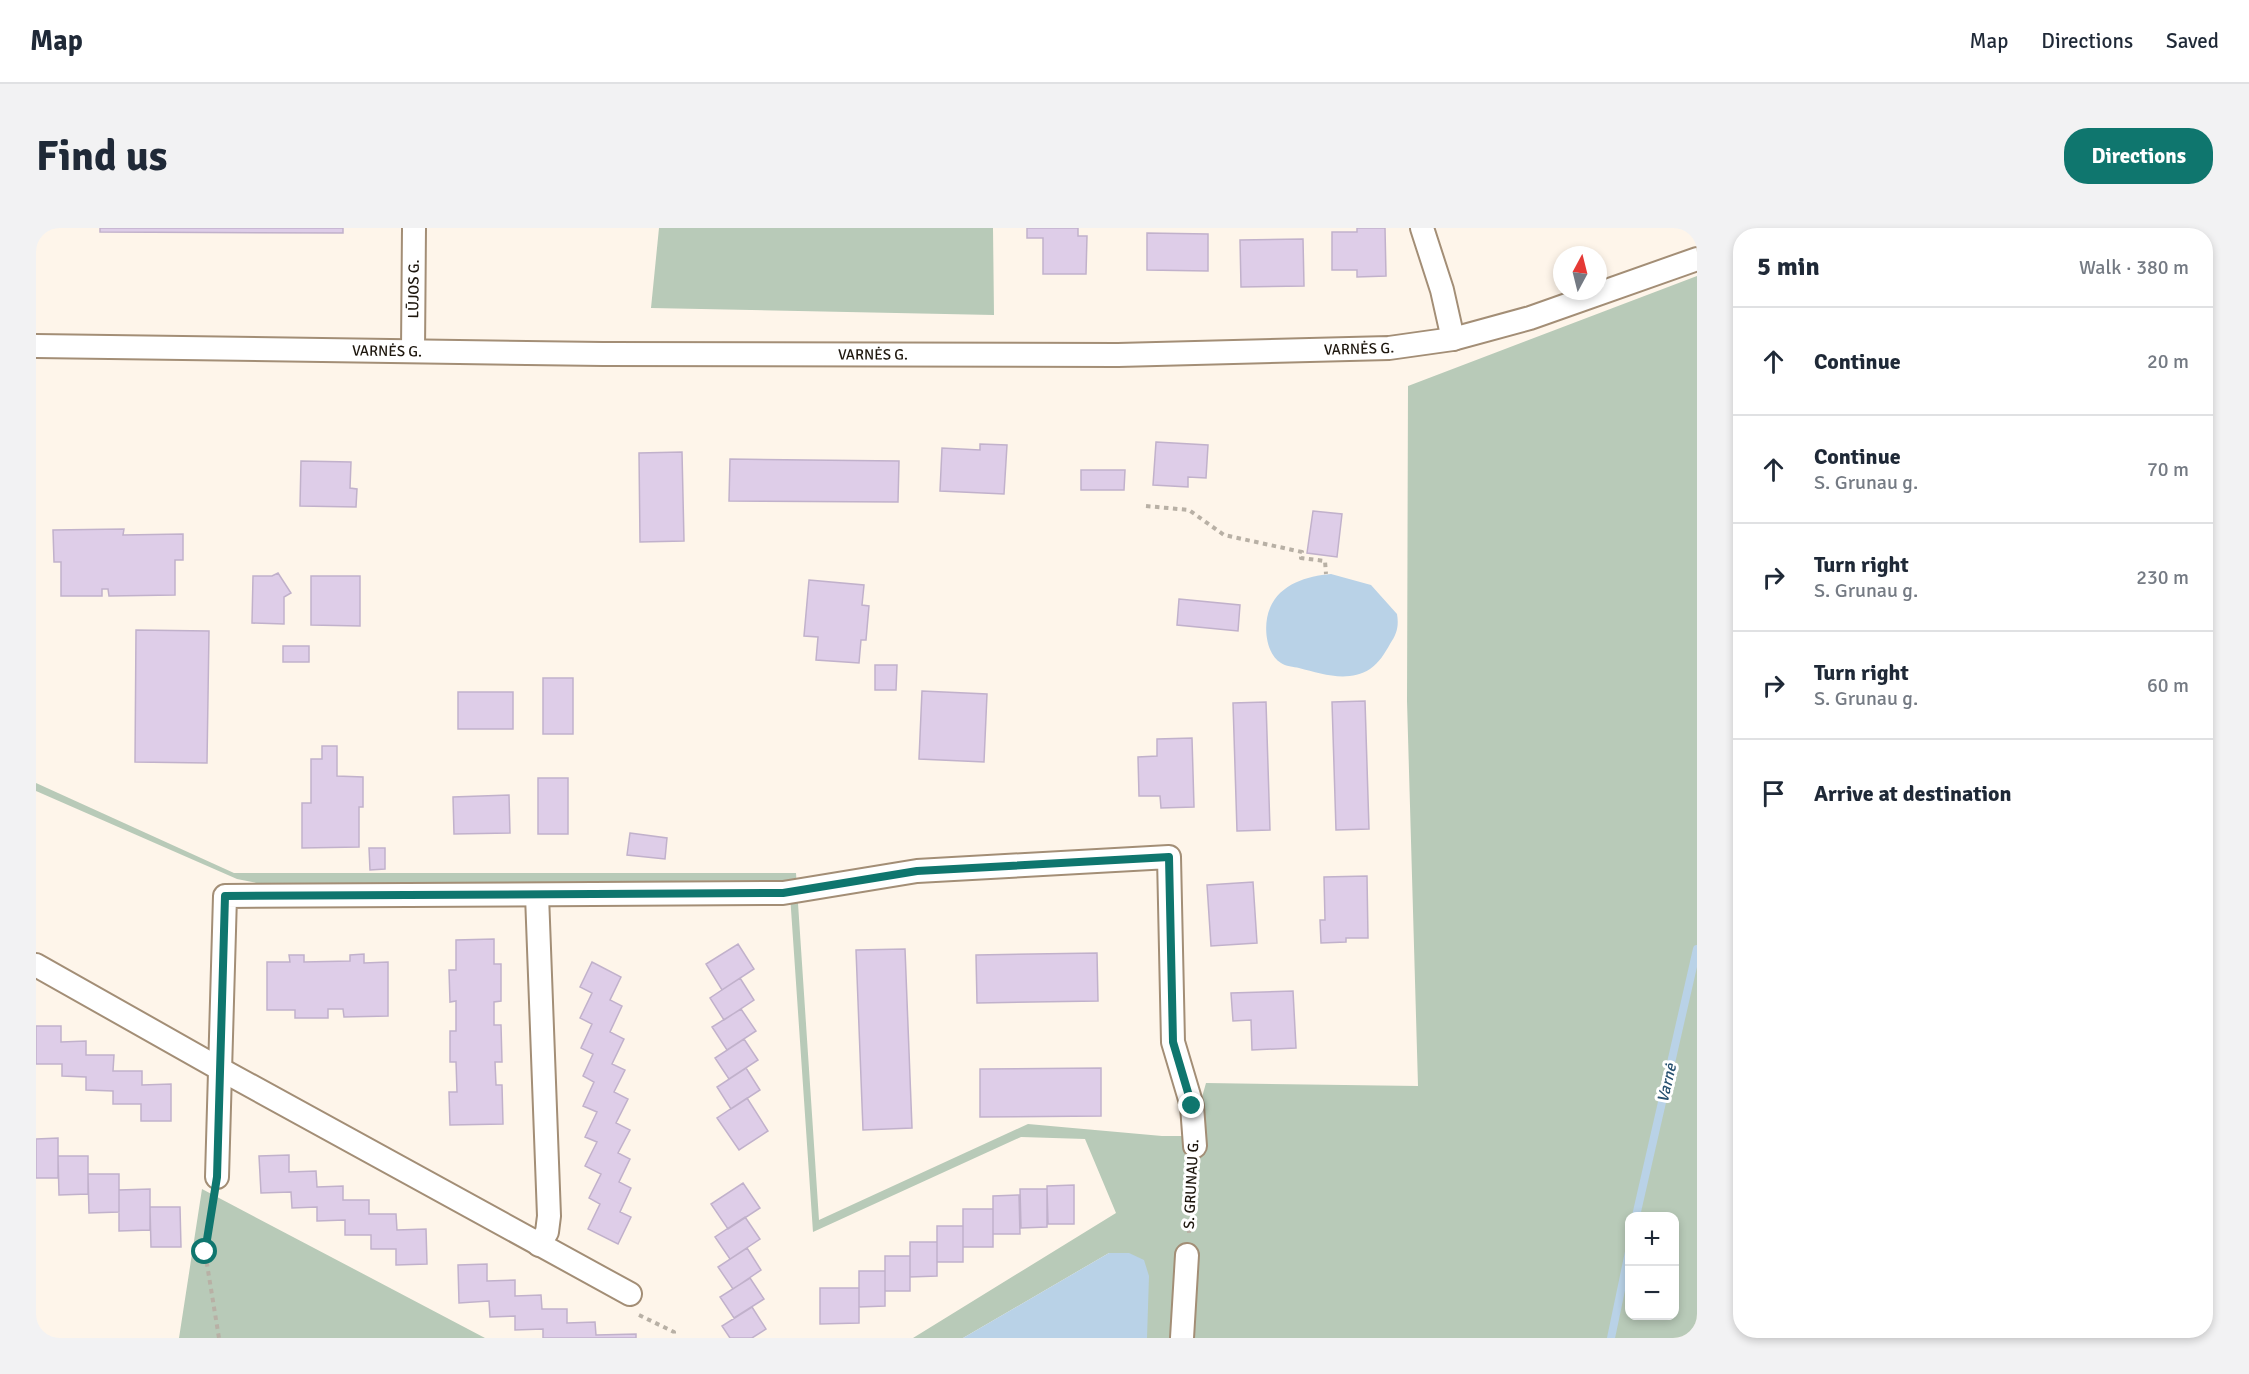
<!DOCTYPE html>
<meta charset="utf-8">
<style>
:root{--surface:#fff;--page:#f2f2f3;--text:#1f2937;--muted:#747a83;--line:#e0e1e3;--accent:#0f766e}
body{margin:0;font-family:Signika,sans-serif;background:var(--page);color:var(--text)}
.controls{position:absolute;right:18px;bottom:18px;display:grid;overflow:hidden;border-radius:12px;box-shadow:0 3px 9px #0003}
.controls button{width:54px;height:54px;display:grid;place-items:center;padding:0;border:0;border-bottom:2px solid var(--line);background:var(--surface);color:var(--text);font:30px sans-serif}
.compass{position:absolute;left:1517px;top:18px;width:54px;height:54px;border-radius:50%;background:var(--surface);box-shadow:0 3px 9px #0003;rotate:7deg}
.stop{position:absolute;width:18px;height:18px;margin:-14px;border:4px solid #0f766e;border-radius:50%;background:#fff}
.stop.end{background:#0f766e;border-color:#fff;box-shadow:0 2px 6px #0008}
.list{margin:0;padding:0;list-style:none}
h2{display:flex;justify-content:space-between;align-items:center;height:78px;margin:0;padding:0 24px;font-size:26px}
h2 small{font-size:20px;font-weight:400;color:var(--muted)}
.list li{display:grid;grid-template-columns:39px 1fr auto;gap:18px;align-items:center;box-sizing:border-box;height:108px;padding:0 24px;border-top:2px solid var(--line)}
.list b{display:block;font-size:22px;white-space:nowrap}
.list p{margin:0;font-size:20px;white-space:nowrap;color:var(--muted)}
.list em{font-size:20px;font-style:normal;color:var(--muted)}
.icon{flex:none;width:33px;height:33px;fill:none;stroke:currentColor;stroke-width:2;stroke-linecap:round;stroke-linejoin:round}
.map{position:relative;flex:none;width:1661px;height:1110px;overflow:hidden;border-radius:24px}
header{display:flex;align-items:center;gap:36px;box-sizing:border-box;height:84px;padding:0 30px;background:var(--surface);border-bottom:2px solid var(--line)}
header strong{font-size:28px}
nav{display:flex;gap:33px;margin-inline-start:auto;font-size:21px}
.intro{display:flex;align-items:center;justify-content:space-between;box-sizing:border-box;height:144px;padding:0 36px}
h1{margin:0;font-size:42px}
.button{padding:15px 27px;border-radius:24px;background:var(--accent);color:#fff;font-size:21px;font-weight:700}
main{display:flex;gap:36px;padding:0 36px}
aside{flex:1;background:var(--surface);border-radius:24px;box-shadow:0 3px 9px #0003}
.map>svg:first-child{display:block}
.green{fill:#b8cab8;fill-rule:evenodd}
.water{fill:#b9d2e7}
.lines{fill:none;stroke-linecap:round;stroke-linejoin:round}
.stream{stroke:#b9d2e7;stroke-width:8}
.building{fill:#decde8;stroke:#c1b1cb;stroke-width:1.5}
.street-casing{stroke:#a38e76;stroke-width:26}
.path{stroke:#b8b0a5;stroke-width:4;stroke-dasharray:4.5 4.5;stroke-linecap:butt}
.street{stroke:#fff;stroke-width:22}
.route{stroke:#0f766e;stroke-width:8}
.labels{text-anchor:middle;stroke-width:6;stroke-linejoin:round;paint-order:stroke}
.street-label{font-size:15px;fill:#1d160d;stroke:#fff}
.water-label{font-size:16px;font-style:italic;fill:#26506f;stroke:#fff}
</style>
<header>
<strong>Map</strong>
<nav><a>Map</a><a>Directions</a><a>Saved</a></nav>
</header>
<div class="intro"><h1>Find us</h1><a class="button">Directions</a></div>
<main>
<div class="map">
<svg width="1661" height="1110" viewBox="0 0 1661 1110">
<rect width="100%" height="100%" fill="#fef5ea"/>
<path class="green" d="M623,0h334l1,87 -343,-7z
M1661,48v1062h-550l-38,-85 -146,85h-50l203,-125 -31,-74 -64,-2 -208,95 -24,-352 -527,4 -25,-5 -201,-88v-8l198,90h562l23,347 209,-96 134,12h29l15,-53 212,3 -11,-385 1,-315zM1594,988h44v100h-44z
M166,961l283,149h-306z"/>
<path class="water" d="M1295,346l40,11 26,29c2,12 0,20 -7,30 -5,9 -11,19 -20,25 -22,14 -48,5 -71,-1 -5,-1 -14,-2 -18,-5 -16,-10 -18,-39 -11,-55 10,-24 37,-32 61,-34z
M1073,1025h20l15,7 5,16 -2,62h-184z"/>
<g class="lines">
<path class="stream" d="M1600,988l61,-267
M1575,1110l19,-91"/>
</g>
<path class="building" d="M64,0h243v5l-243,-1z
M991,0h51v8h9l-1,38h-43v-36h-16z
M1321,0h28l1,48 -29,1v-7h-25v-38h25z
M1111,5l61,1v37l-61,-1z
M1267,11l1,47 -63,1 -1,-47z
M1120,214l52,3 -2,33 -18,-1v10l-35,-2z
M944,216l27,1 -3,49 -64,-3 2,-43 38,2z
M646,224l2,89 -44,1 -1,-89z
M694,231l169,2 -1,41 -169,-1z
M265,233l50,1 -1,26 7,1 -1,18 -56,-1z
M1045,242h44l-1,20h-43z
M1277,283l29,3 -5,43 -30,-4z
M88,301l-1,6 60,-1v26h-8v35l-66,1 -1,-7h-6v7h-41v-34h-7l-1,-32z
M242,345l13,20 -7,4v27l-32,-1 1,-47h19z
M275,348h49v50l-49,-1z
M773,352l55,5 -2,20 7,1 -3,34h-5l-2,23 -43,-3 2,-23 -14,-1z
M1143,371l61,6 -2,26 -61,-6z
M100,402l73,1 -2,132 -72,-1z
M247,418h26v16h-26z
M839,437h22l-1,25h-21z
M507,450h30v56h-30z
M886,463l65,3 -3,68 -65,-3z
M422,464h55v37h-55z
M1329,473l4,128 -33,1 -4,-128z
M1230,474l4,128 -33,1 -4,-128z
M1156,510l2,69 -33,1 -1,-12h-21l-1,-39 19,-1v-17z
M286,518h15v30l26,1v30h-4v40l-57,1v-45h9v-44h11z
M502,550h30v56h-30z
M473,567l1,38 -56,1 -1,-37z
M594,605l37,5 -2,21 -38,-4z
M333,620h16v21l-15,1z
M1331,648l1,62h-22v4l-25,1 -1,-23h5l-1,-43z
M1217,654l4,61 -46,3 -4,-61z
M458,711v25h7v37l-7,1v23h7l1,37h-7l1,23h6l1,39 -53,1 -1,-33h8l-1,-30h-6v-31h6v-30l-6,1 -1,-32h7v-30z
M702,716l16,25 -32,21 -16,-26z
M869,721l7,179 -49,2 -7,-180z
M1061,725l1,48 -121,2 -1,-48z
M328,726v9l24,-1v54l-44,1 -1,-8h-15v9h-33v-8h-28v-48h23l-1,-7h15v7l46,-1v-6z
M556,734l29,15 -11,23 12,6 -12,26 14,7 -12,25 13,6 -11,22 14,7 -12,24 14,7 -12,23 12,6 -11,23 12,6 -11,24 11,5 -13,27 -30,-15 12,-25 -11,-6 12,-24 -16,-8 12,-24 -12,-5 12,-25 -14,-6 11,-24 -11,-6 10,-22 -12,-6 11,-24 -12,-6 12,-25 -12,-6z
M704,750l14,22 -30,20 -14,-22z
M1257,763l3,57 -44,2 -1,-30 -18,1 -2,-28z
M705,781l15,22 -29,19 -15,-23z
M0,798h25v16l25,-1v14h28l-1,16h29v14l29,-1v37h-30v-17h-28v-13l-27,-1v-13l-24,-1v-12h-26z
M708,811l14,21 -29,19 -14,-21z
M710,840l14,22 -29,19 -14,-22z
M1065,840v48l-121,1v-48z
M711,870l21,33 -29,19 -22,-32z
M22,910v40h-22v-39z
M253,927v17l27,-1 1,16 26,-1v14h26v14h27l1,16 29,-1 1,35 -31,1v-16h-25v-14h-26v-15l-28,1v-14l-25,1 -1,-16 -30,1 -2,-37z
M22,928h30v38l-29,1z
M52,946h31v38l-30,1z
M707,955l17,25 -32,21 -17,-25z
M1038,957v39h-26l-1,-38z
M114,961v41l-31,1v-41z
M984,961h27v38l-26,1z
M983,967l1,39h-27v-38z
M114,979h30l1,40h-30z
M927,981h30v38h-30z
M709,989l15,22 -30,20 -15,-22z
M901,998h26v36h-26z
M874,1014h27v34l-27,1z
M711,1020l14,22 -28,19 -15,-22z
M849,1028h25v35h-25z
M451,1036v17l28,-1v16l26,-1 1,14h25v14l28,-1 1,13 40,-1v4h-93v-9l-28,1v-14l-25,1 -1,-16 -30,2 -1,-38z
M823,1043h26v35l-26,1z
M714,1050l14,21 -30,19 -14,-21z
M784,1060h39v35l-39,1z
M716,1079l14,22 -14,9h-22l-8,-12z"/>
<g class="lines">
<defs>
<g id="street">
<path d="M1386,0l20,62 11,49"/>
<path id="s1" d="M0,118l567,8 515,1 271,-7 64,-9 77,-21 167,-59"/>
<path id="s2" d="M377,123l1,-123"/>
<path d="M501,667l12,321 -2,16 -8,13"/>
<path d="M0,737l184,104 410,225"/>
<path d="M181,949l8,-281 558,-3 134,-22 252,-14 4,185 19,64 3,40"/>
<path d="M1146,1110l5,-83"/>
</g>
</defs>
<use href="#street" class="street-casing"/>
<path class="path" d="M1110,278l43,4 35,25 78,17 -1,6 24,3 1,13
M177,972l-8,52 14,86
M1153,1005l4,-64
M603,1087l35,17v6"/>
<use href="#street" class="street"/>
</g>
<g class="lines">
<path class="route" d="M169,1024l12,-75 8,-281 558,-3 134,-22 252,-14 4,185 19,64"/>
</g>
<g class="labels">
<g class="street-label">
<text dy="5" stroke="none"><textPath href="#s2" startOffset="62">LŪJOS G.</textPath></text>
<text dy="5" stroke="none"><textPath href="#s1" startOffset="1323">VARNĖS G.</textPath></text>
<text dy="5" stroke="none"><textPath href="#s1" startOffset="351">VARNĖS G.</textPath></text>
<text dy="5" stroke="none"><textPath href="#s1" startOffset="837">VARNĖS G.</textPath></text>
<text transform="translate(1155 956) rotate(-87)" y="5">S. GRUNAU G.</text>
</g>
<g class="water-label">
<text transform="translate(1630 855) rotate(-77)" y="6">Varnė</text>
</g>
</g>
</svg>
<div class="controls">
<button>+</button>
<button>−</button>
</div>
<svg class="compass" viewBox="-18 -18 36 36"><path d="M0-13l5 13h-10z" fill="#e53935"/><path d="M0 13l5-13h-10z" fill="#747a83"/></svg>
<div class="stop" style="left:169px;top:1024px"></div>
<div class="stop end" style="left:1156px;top:878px"></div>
</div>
<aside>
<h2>5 min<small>Walk · 380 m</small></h2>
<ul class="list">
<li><svg class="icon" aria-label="ahead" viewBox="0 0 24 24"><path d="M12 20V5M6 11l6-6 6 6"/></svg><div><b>Continue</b></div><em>20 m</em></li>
<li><svg class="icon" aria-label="ahead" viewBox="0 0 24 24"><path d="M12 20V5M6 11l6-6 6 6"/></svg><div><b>Continue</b><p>S. Grunau g.</p></div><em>70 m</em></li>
<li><svg class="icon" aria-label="right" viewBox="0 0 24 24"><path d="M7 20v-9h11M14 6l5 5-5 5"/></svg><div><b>Turn right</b><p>S. Grunau g.</p></div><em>230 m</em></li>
<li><svg class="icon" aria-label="right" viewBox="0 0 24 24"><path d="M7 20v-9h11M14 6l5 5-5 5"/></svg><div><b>Turn right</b><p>S. Grunau g.</p></div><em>60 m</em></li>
<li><svg class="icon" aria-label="arrive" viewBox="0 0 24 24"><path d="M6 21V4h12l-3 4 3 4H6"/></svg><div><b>Arrive at destination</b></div></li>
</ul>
</aside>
</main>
